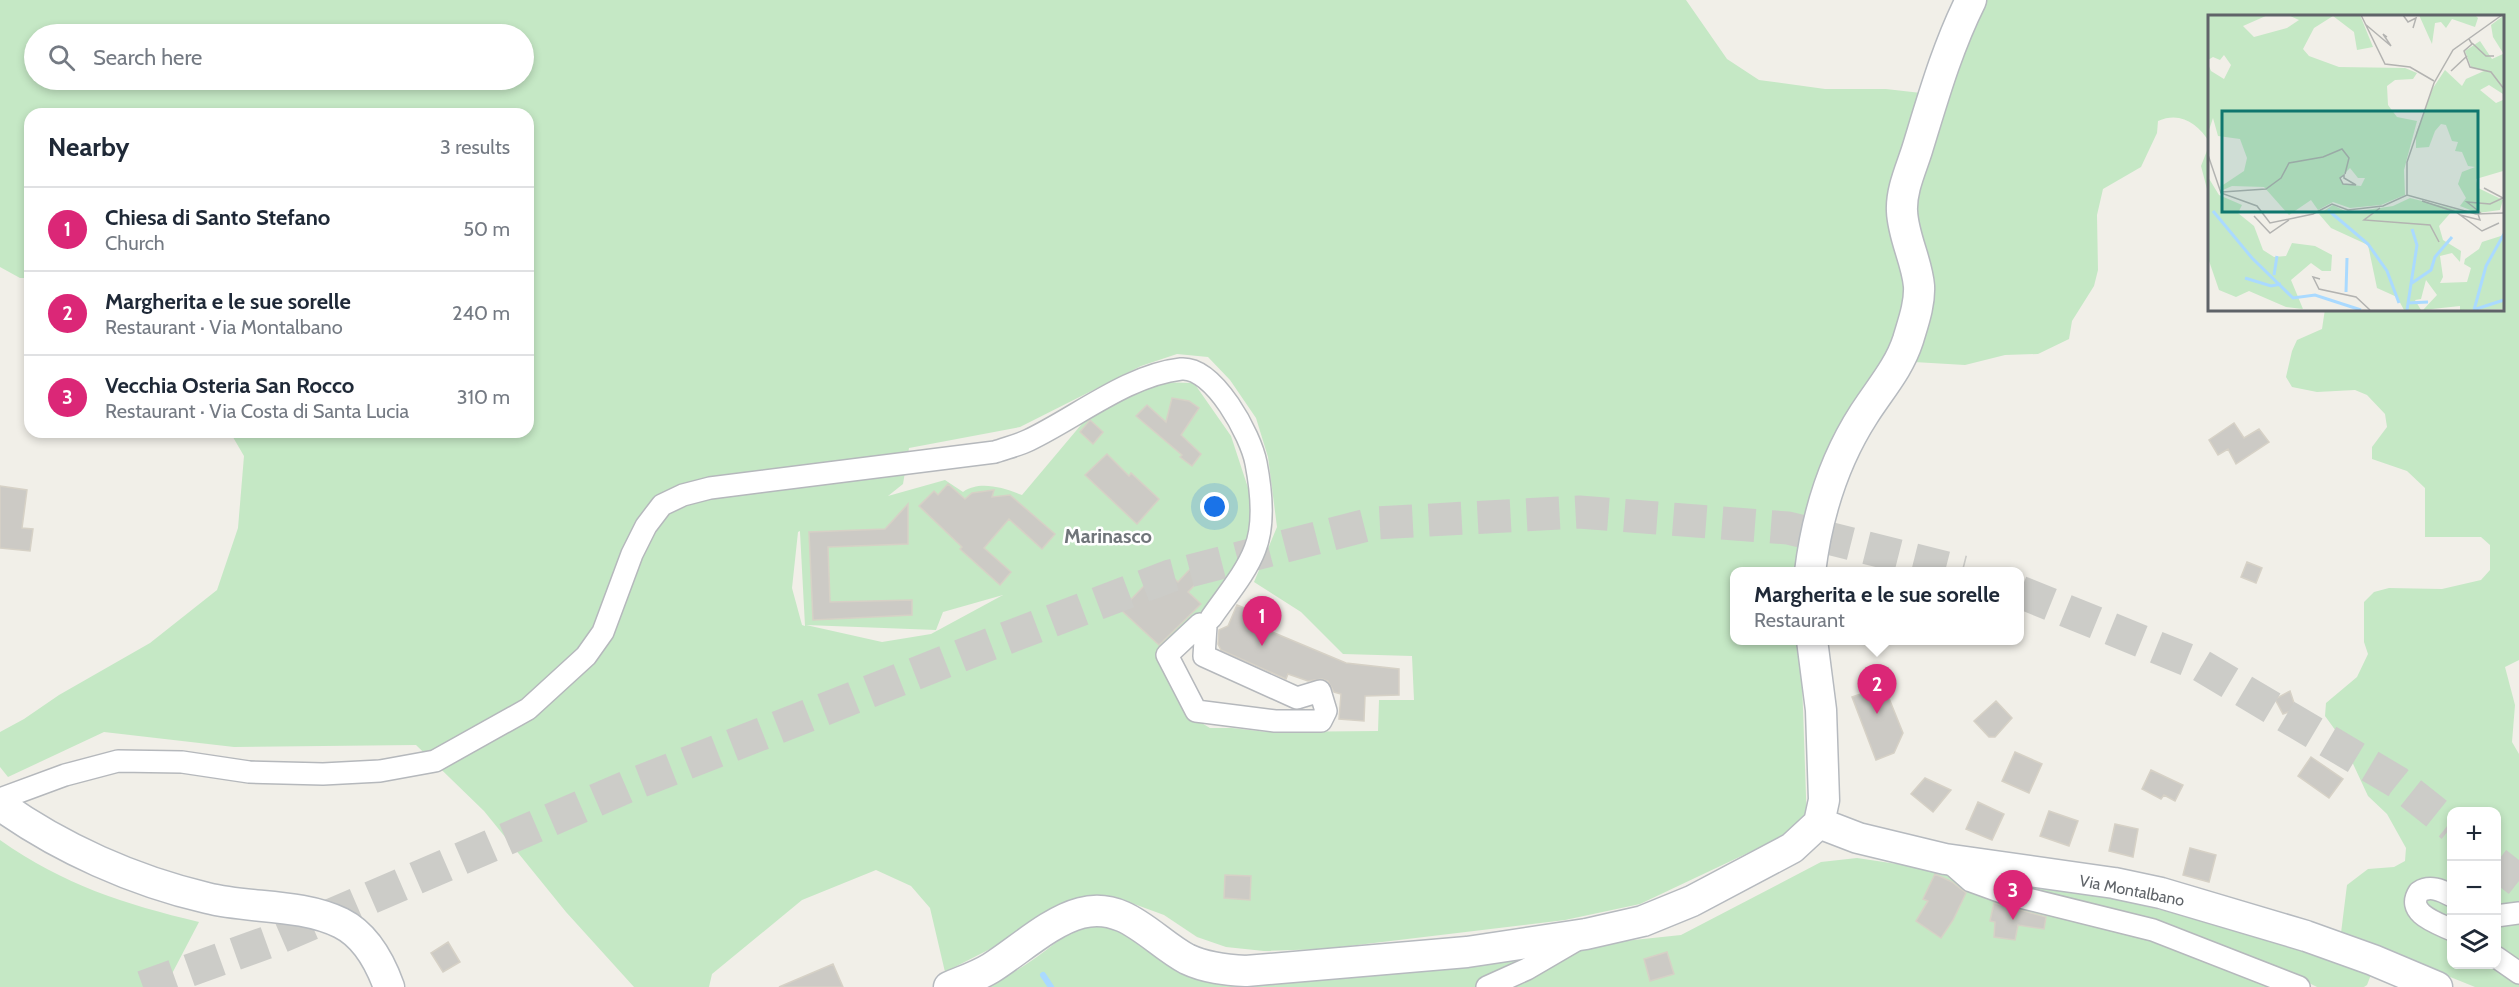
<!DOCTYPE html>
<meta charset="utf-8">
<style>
:root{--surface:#fff;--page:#f6f6f7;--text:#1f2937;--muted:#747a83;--line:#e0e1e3;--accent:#db2777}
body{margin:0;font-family:Cabin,sans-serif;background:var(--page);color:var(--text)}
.controls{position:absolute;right:18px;bottom:18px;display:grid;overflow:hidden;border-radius:12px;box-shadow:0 3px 9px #0003}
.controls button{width:54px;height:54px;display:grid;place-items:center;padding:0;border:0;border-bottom:2px solid var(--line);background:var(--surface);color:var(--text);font:30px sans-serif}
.you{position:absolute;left:1215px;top:507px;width:21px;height:21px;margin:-15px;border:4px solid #fff;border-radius:50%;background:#1a73e8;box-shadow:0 0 0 9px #1a73e833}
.badge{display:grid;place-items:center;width:39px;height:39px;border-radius:50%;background:var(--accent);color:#fff;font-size:20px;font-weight:700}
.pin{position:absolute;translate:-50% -50px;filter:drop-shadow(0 2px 3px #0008)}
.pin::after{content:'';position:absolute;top:32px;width:21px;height:18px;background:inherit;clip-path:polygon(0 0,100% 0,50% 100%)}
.popup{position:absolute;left:1730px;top:567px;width:294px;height:78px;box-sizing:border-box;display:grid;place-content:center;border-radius:12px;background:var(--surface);filter:drop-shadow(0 2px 4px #0005);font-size:20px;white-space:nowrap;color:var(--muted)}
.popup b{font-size:22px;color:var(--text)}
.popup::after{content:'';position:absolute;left:50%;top:100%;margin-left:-12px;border:12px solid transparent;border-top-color:var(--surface)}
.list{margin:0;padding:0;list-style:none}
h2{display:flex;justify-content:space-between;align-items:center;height:78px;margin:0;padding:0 24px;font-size:26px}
h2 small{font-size:20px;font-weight:400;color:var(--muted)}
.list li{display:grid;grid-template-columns:39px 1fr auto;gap:18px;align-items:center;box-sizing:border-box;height:84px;padding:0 24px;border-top:2px solid var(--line)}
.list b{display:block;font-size:22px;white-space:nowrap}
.list p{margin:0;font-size:20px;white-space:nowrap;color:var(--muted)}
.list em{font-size:20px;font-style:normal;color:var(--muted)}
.icon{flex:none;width:33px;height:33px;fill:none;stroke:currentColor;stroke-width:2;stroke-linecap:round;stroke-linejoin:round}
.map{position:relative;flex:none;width:2519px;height:987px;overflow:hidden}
.search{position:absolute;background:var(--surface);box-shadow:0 3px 9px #0003;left:24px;top:24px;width:510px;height:66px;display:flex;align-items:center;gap:15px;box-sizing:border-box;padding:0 21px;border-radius:33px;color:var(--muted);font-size:22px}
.panel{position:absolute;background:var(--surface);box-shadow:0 3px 9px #0003;left:24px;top:108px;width:510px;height:330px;border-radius:18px}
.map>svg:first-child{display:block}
.green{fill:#c5e8c5;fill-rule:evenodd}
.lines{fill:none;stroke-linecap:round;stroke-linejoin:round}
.stream{stroke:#aadaff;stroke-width:6}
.building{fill:#cccac5;stroke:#d6d1c6;stroke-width:1.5}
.highway-tunnel{stroke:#ccccc8;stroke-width:33;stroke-dasharray:33 16;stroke-linecap:butt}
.street-casing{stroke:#b5b8bc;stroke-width:24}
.secondary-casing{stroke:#b6babf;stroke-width:33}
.street{stroke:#fff;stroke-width:21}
.secondary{stroke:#fff;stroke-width:30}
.labels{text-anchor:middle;stroke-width:5;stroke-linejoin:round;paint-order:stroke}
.street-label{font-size:16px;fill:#5f6368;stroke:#fff}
.quarter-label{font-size:20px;font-weight:bold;fill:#70757a;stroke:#fff}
.inset-river{fill:none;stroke:#aadaff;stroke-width:3}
.inset-road{fill:none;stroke:#b3b3b1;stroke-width:1.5}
.view{fill:#0f766e;fill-opacity:0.15;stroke:#0f766e;stroke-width:3}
.inset-edge{fill:none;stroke:#5f6368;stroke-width:3}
</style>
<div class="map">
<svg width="2519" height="987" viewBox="0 0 2519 987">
<rect width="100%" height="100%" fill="#f1efe8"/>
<path class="green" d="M0,0h1686l41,59 32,21 66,9h61l35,4 -16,204 -14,56 -61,94 -23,58 -12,66 -61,1v68l64,1 4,39 5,145 -167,79 -75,16 -241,29 -60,2 -38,-4 -29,-10 -33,-22 -49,-18 -22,-2 -25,6 -27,15 -49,32 -47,24 -15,-64 -19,-22 -35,-16 -74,30 -90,74 -3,13h-75l-68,-75 -82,-101 -68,-66 -182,2 -130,-15 -96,45 -8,-10v-35l24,-13 35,-24 91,-52 67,-53 21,-62 6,-72 -14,-24h298v-318h-498v164h-10l-20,-11zM34,34h490v46h-490zM1177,354l31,3 22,23 26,38 12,39 9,70 -23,55 47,30 42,42 69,2 2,44h-35l-1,31 -111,1 -35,-4h-22l-17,-10 -35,-62 101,-103 -6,-50 -22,-67 -37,-53 -43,-1 -29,19 -15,-7 -85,101c-18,-7 -42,-15 -59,-3l-18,-12 -57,16 15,-12 6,-36 111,-21 121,-61zM800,531v1l5,94 -3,-1 -10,-37 6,-56zM1003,595l-72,39 -49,8 -76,-17 130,5 7,-18z
M1986,0h533v660l-14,7 10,38 -3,37 7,12v233h-44l-134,-54 6,-48 21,-16 26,-2 11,-6 1,-13 -19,-34 -19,-18 -27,-58 -16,-22 1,-13 31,-26 11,-23 -4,-12v-40l10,-10 15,-4 53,1 39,-9 9,-10v-25l-9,-8h-56v-49l-18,-17 -35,-12v-12l15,-20 -2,-13 -18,-19 -12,-5 -38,2 -25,-5 -6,-10 6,-26 5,-11 25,-11 3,-20h177v-293h-292v175l-3,-2 -6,-23 9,-23c-12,-20 -30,-32 -52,-22l-1,12 -16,34 -38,22 -6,26 1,55 -4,16 -22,35 -3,18 -31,15 -33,1 -40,10 -51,-3 4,-133 -2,-33 11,-38 49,-142zM2452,812h44v152h-44z
M0,840c64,45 124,64 199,82l-34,65h-165z
M1857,858l234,35 186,45 95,34 -5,13 -3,2h-47l-36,-18 -10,18h-1284c15,-8 30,-16 44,-26 18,-11 41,-36 64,-36 26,0 48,20 68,35l376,-10 142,-15 140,-73z"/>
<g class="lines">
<path class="stream" d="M1043,975l8,12"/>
</g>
<path class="building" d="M1172,398l17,3 10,7 -18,27 20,19 -9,12 -12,-9 2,-2 -46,-39 11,-11 19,17z
M1090,420l13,12 -10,12 -13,-12z
M2234,423l10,15 15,-9 10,13 -33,22 -8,-15 -10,6 -9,-15z
M1107,454l22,22 2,-3 28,26 -22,25 -52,-49z
M948,484l17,15 7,-6 22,-3 -2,7 18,-2 45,39 -13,15 -33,-30 -25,29 27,24 -11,13 -40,-36 2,-2 -43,-41 15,-15 4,4z
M0,486l27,4 -5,38 11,1 -3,22 -30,-3z
M908,504v40l-80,3 2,55 82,-2v15l-99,5 -4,-88 76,-3z
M1204,554l11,10 -27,28 13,12 -42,41 -38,-35 41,-43 16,15z
M2247,562l15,6 -6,15 -15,-6z
M1237,605l27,11 -4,11 86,36 53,6v26l-34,1 -1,25 -25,-2 2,-25 -7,-2 -6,-11 -6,-2 -14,2 -20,-7 -2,5 -65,-29 -3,-6 1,-14 9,-4z
M1884,686l19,47 -9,20 -18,7 -24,-63z
M2290,691l6,18 -13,5 -8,-15z
M1996,701l16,17 -17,19h-6l-15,-16z
M2015,752l27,12 -13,29 -27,-12z
M2311,757l32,22 -14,19 -31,-22z
M2151,770l32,15 -8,16 -11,-6 -3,4 -19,-10z
M1925,778l26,12 -18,22 -22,-18z
M1978,802l26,12 -12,26 -26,-11z
M2049,811l29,10 -9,25 -29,-10z
M2115,824l23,5 -5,28 -24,-6z
M2190,848l26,7 -7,27 -26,-7z
M1935,874l17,8 14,11 -13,27 -12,18 -25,-17 12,-20 -5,-2z
M1225,875l26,1 -1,24 -26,-2z
M1994,903l52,14 -2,12 -26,-4 -3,15 -21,-3 1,-15 -5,-1z
M448,942l12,20 -17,10 -12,-19z
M1667,952l7,22 -24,7 -6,-22z
M833,964l10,23h-64z"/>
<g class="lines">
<path class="highway-tunnel" d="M2020,592l180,73 197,117 55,44
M2496,863l23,18
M143,987l128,-46 360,-156 357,-140 182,-69 205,-53 204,-11 209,16 175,44"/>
<defs>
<path id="street" d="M1200,624l6,2 -2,30 93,42 23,-7 6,20 -5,10h-46l-79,-10 -29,-56z
M0,799l65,-24 53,-14 64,1 67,10 74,2 57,-3 55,-10 93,-52 58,-53 17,-24 29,-78 14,-28 16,-21 21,-10 27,-7 285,-36c11,-4 24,-7 34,-12 48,-23 99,-65 152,-71 33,-3 70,67 75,94 5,26 9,61 -1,86 -9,24 -29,47 -44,69
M1946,859l25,22 33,12 149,37 146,57
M2452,896c-11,-6 -22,-11 -33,-4 -14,21 18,31 33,38
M2496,916l23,-3
M2496,957l23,16
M1487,987l40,-18 48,-28"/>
<path id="secondary" d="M1810,572c7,-57 23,-110 54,-158 16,-25 35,-46 44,-74 5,-17 12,-36 11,-54 -2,-25 -16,-49 -17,-75 -1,-21 9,-42 15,-61 16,-52 30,-102 54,-150
M0,805c60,43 134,76 207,93 43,11 92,5 134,25 24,12 39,39 48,64
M1819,823l39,15 87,21 169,24 47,10 145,43 67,24 64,27
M949,987c14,-6 29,-11 42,-19 27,-17 59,-47 90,-55 44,-12 72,28 106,46 19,9 39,11 59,12l221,-19 119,-18 57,-13 49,-20 100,-53 27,-25 5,-23 -3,-90 -9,-70"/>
</defs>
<use href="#street" class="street-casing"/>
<use href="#secondary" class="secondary-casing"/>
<use href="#street" class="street"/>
<use href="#secondary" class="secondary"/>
</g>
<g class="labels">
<g class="street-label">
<text transform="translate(2132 890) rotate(11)" y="6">Via Montalbano</text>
</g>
<g class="quarter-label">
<text x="1108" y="543">Marinasco</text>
</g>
</g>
<g transform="translate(2208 15)">
<rect width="296" height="296" fill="#f1efe8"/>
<path d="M0,0h60l-25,11 11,11 33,-9 12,-8 -11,-5h72l13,32 -16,3 -3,-18 -21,-16 -19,12 -11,21 6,7 30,11 66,1 12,5 -4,6 -18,1 -8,6 1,19 9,12 20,4 -13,49 1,25 -24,10 -31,3 -17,-6 -15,8 -7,-10 -22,15 -25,-28 -32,-1 -9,4 -3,-3 24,-16 3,-13 -7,-19 -22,-3 -5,-18 -5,15v-69l3,7 13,8 7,-14 -7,-10 -4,5 -7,-3 -5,3zM142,153l8,10h7l-4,8 -18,-2 -3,-6zM211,0h56l3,3 -3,9 -23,-8 -6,9 -5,-6 -6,1 -3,21zM295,1v37l-10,-16 -2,-12zM272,26l12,18 11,-5v40l-14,-9 -9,5 16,13 7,-3v71l-27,8 2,9 25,12 -3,10 -22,3 -18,-7 6,-8 -8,-14 4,-12 13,-5 -7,-1 -6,-14 -7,-1 3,-9 -6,-1 -6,-16 -5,-1 -6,7 -6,16 -13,1v-15l17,-45 12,-18 17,16 4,-7 18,-8 -13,-4 -6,-16zM0,162l11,18 23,10 -4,8 16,13 9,24 11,7 12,-1 6,-13 23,3 17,9 -1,16h-9l-11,-8 -20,17 12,29 -17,-2 -37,-16 -13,6 -17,-7 -11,-32zM202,183l52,13 -9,-1 -14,16 4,14 18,11 -1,11 -8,-9 -12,3 3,21 -3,6 27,-1 4,-14 -7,-4 1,-5 14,-10 3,-7 22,-7 -1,74 -43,1v-4l-37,4 14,-15 -11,-15 -5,19 -6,1 6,10h-17l-7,-13 -20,-9 -9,-43 -37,-17 -12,-14 14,-9 12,6h15l33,-5z" fill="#c5e8c5" fill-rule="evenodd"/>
<path class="inset-river" d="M120,195l40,34 19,27 12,32M5,196l39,47 41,40 22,-3 46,15M66,260l3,-19M37,263l26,8 10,-2M204,268l19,-13 4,-13 17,-20M138,277l1,-34M200,288l20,-1M268,294l28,-9M199,295l10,-65 -5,-16M266,295l12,-44 18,-32"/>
<path class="inset-road" d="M153,0l24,49 25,3 24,14M195,0l5,7 8,-4 -3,10M157,9l26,22 -8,-12 4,3M261,24l3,5 -8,7 6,16 21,5 13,17M264,28l14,13h8M243,56l16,-15M0,140l13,38 36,13 13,17 43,-9 19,-10 16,6 35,-4 24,-11 69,19 28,-1M136,160v3l12,7 -13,-1 -3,-6zM14,177l44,-3 15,-11 8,-15 34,-6 19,-8 7,9 -4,16M199,180v-33l27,-79 19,-33 49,-35M214,186l34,11 26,19 17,-8M172,193l-16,12 66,5 9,17M273,198l-14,-11 23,2 13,-6 -19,-10M252,200l20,5 -2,-6M46,201l16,17 19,-13M112,264l-7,-2 6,12 37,8 14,13"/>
<path class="view" d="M14,96h256v101h-256z"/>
<rect width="296" height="296" class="inset-edge"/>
</g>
</svg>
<div class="controls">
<button>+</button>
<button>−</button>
<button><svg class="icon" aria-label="layers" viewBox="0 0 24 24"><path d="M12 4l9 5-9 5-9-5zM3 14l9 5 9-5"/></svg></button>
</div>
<div class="you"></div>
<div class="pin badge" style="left:1262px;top:646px">1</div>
<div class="pin badge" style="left:1877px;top:714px">2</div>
<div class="popup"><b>Margherita e le sue sorelle</b>Restaurant</div>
<div class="pin badge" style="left:2013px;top:920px">3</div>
<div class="search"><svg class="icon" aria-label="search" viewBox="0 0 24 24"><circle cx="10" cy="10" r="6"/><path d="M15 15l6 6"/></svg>Search here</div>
<section class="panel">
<h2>Nearby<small>3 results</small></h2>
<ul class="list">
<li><span class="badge">1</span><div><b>Chiesa di Santo Stefano</b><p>Church</p></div><em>50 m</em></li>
<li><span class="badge">2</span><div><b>Margherita e le sue sorelle</b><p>Restaurant · Via Montalbano</p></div><em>240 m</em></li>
<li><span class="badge">3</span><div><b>Vecchia Osteria San Rocco</b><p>Restaurant · Via Costa di Santa Lucia</p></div><em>310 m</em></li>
</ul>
</section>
</div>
